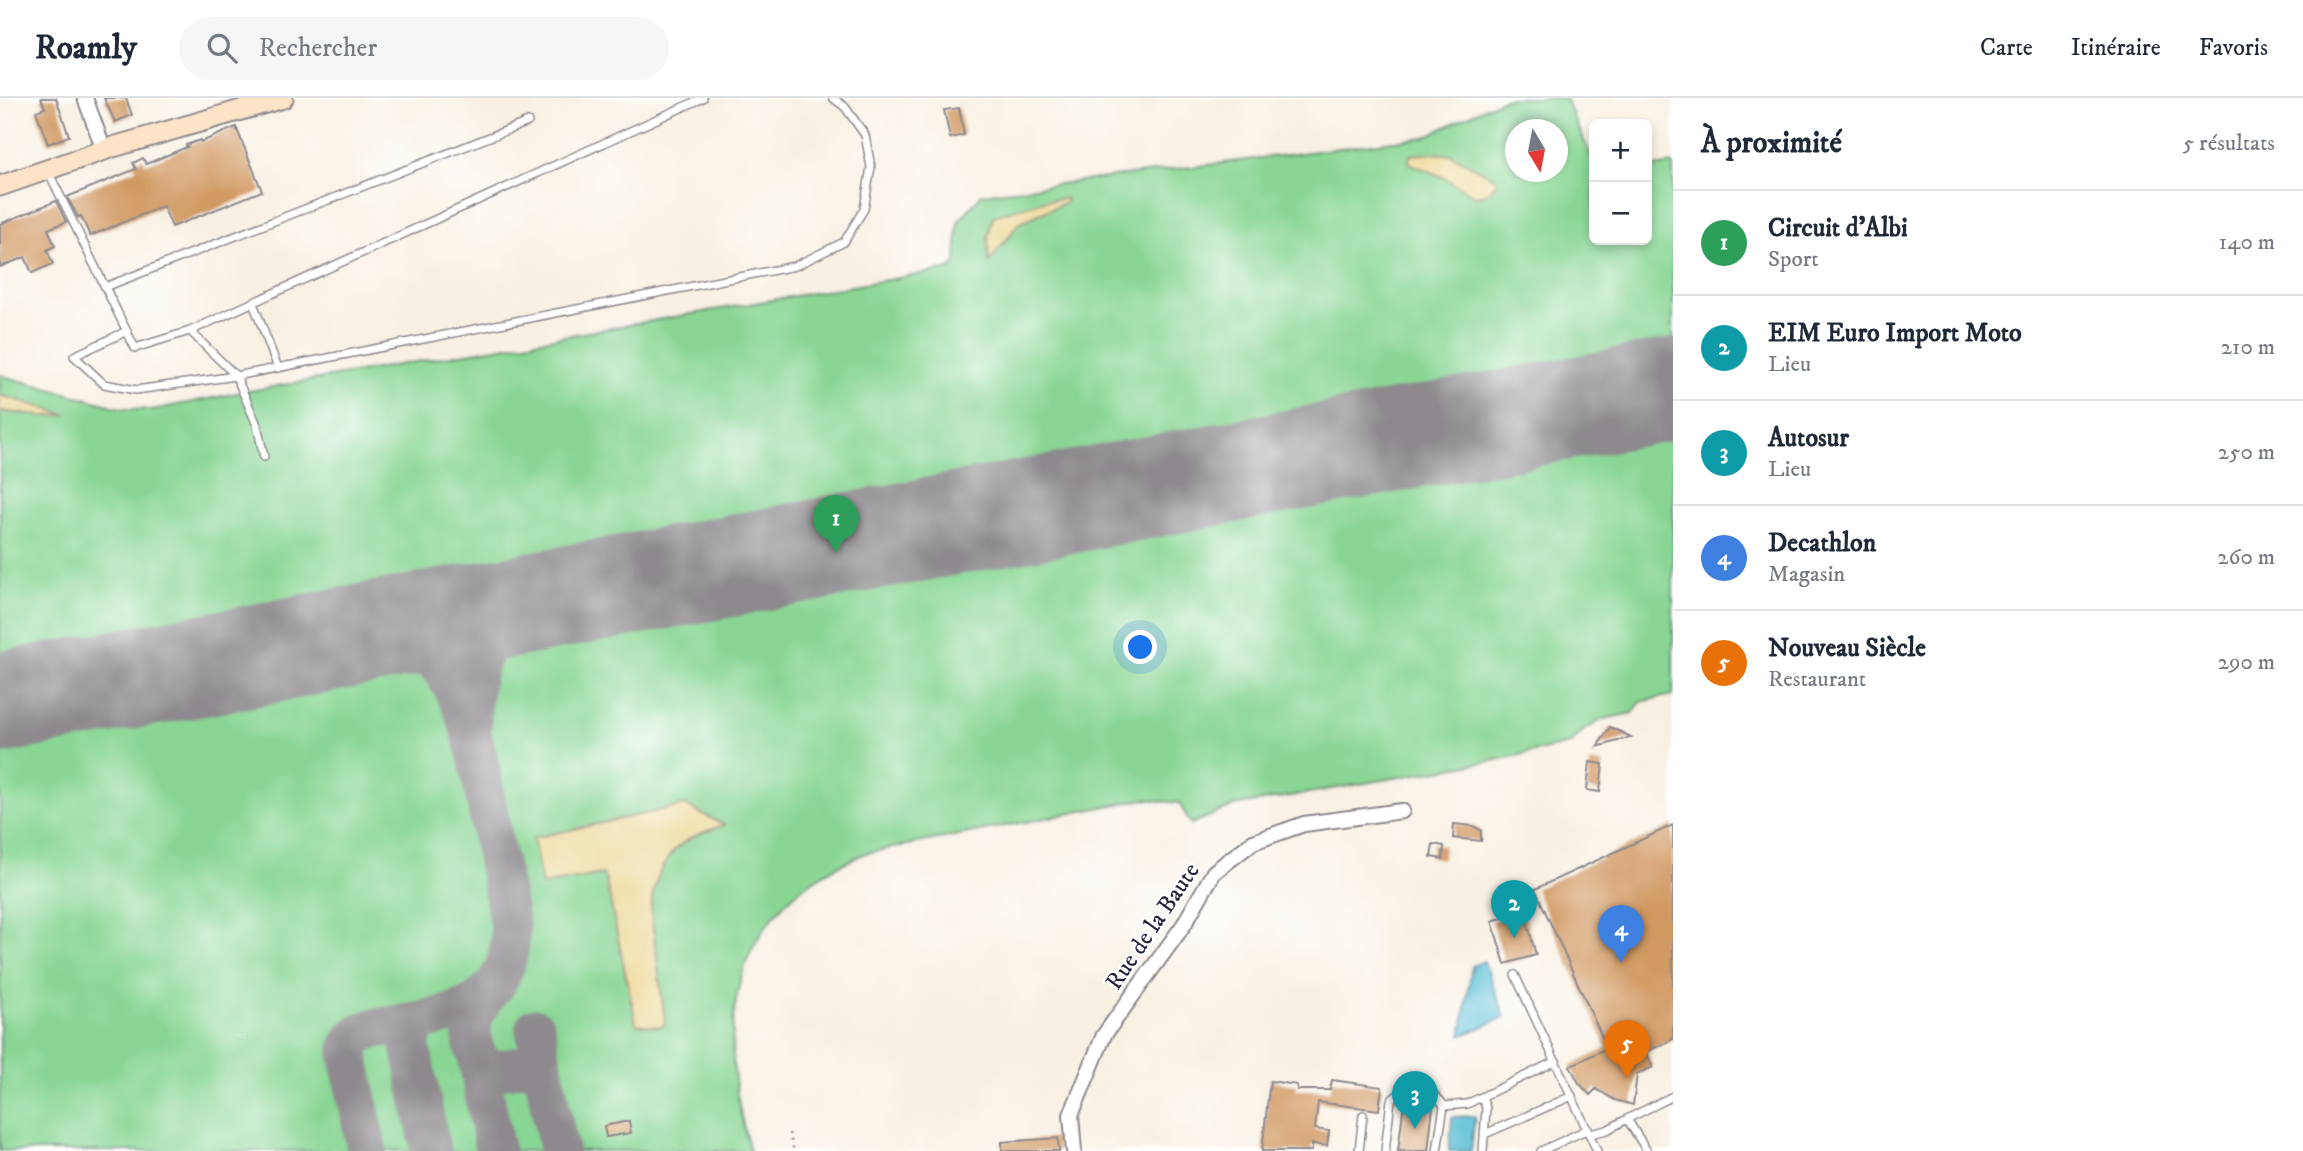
<!DOCTYPE html>
<html lang="fr">
<meta charset="utf-8">
<style>
:root{--surface:#fff;--page:#f6f6f7;--text:#1f2937;--muted:#747a83;--line:#e0e1e3;--accent:#b5179e}
body{margin:0;font-family:"IM FELL DW Pica",serif;background:var(--page);color:var(--text)}
.controls{position:absolute;right:21px;top:21px;display:grid;overflow:hidden;border-radius:10px;box-shadow:0 4px 10px #0003}
.controls button{width:63px;height:63px;display:grid;place-items:center;padding:0;border:0;border-bottom:2px solid var(--line);background:var(--surface);color:var(--text);font:35px sans-serif}
.compass{position:absolute;left:1505px;top:21px;width:63px;height:63px;border-radius:50%;background:var(--surface);box-shadow:0 4px 10px #0003;rotate:170deg}
.you{position:absolute;left:1141px;top:550px;width:24px;height:24px;margin:-18px;border:5px solid #fff;border-radius:50%;background:#1a73e8;box-shadow:0 0 0 10px #1a73e833}
.badge{display:grid;place-items:center;width:46px;height:46px;border-radius:50%;background:var(--accent);color:#fff;font-size:23px;font-weight:700}
.pin{position:absolute;translate:-50% -58px;filter:drop-shadow(0 2px 4px #0008)}
.pin::after{content:'';position:absolute;top:37px;width:24px;height:21px;background:inherit;clip-path:polygon(0 0,100% 0,50% 100%)}
.list{margin:0;padding:0;list-style:none}
h2{display:flex;justify-content:space-between;align-items:center;height:91px;margin:0;padding:0 28px;font-size:30px}
h2 small{font-size:23px;font-weight:400;color:var(--muted)}
.list li{display:grid;grid-template-columns:46px 1fr auto;gap:21px;align-items:center;box-sizing:border-box;height:105px;padding:0 28px;border-top:2px solid var(--line)}
.list b{display:block;font-size:26px;white-space:nowrap}
.list p{margin:0;font-size:23px;white-space:nowrap;color:var(--muted)}
.list em{font-size:23px;font-style:normal;color:var(--muted)}
.icon{flex:none;width:38px;height:38px;fill:none;stroke:currentColor;stroke-width:2;stroke-linecap:round;stroke-linejoin:round}
.map{position:relative;flex:none;width:1673px;height:1053px;overflow:hidden}
header{display:flex;align-items:center;gap:42px;box-sizing:border-box;height:98px;padding:0 35px;background:var(--surface);border-bottom:2px solid var(--line)}
header strong{font-size:33px}
nav{display:flex;gap:38px;margin-inline-start:auto;font-size:24px}
.search{width:490px;height:63px;background:var(--page);display:flex;align-items:center;gap:18px;box-sizing:border-box;padding:0 24px;border-radius:38px;color:var(--muted);font-size:26px}
main{display:flex}
aside{flex:1;background:var(--surface)}
.map>svg:first-child{display:block}
.green{fill:#89d694;stroke:#567c68;stroke-width:2;fill-rule:evenodd}
.sand{fill:#eeda9e;stroke:#887e6c;stroke-width:2}
.water{fill:#56bdd4;stroke:#3c7088;stroke-width:2}
.lines{fill:none;stroke-linecap:round;stroke-linejoin:round}
.taxiway{stroke:#8d898e;stroke-width:40}
.runway{stroke:#8d898e;stroke-width:102}
.building{fill:#d19a64}
.lane-casing{stroke:#8d898e;stroke-width:10}
.street-casing{stroke:#8d898e;stroke-width:18}
.secondary-casing{stroke:#8d898e;stroke-width:23}
.path{stroke:#8d898e;stroke-width:2.5;stroke-dasharray:2 5;stroke-linecap:butt}
.lane{stroke:#fff;stroke-width:7}
.street{stroke:#fff;stroke-width:14}
.secondary{stroke:#fee4c6;stroke-width:19}
.labels{text-anchor:middle;stroke-width:5;stroke-linejoin:round;paint-order:stroke}
.street-label{font-size:24px;fill:#22223b;stroke:#fff}
</style>
<header>
<strong>Roamly</strong>
<div class="search"><svg class="icon" aria-label="search" viewBox="0 0 24 24"><circle cx="10" cy="10" r="6"/><path d="M15 15l6 6"/></svg>Rechercher</div>
<nav><a>Carte</a><a>Itinéraire</a><a>Favoris</a></nav>
</header>
<main>
<div class="map">
<svg width="1673" height="1053" viewBox="0 0 1673 1053">
<rect width="100%" height="100%" fill="#fff"/>
<filter id="ink" filterUnits="userSpaceOnUse"><feTurbulence type="fractalNoise" baseFrequency=".0143" numOctaves="2"/><feDisplacementMap in="SourceGraphic" scale="14" xChannelSelector="R" yChannelSelector="G"/><feConvolveMatrix kernelMatrix="1 2 1 2 8 2 1 2 1" color-interpolation-filters="sRGB"/></filter>
<filter id="wash" filterUnits="userSpaceOnUse"><feTurbulence type="fractalNoise" baseFrequency=".00686" numOctaves="4" result="noise"/><feDisplacementMap in="SourceGraphic" scale="28" xChannelSelector="R" yChannelSelector="G"/><feGaussianBlur stdDeviation="1.57" result="paint"/><feColorMatrix in="noise" values="0 0 0 0 0 0 0 0 0 0 0 0 0 0 0 0 0 1.4 0 .05"/><feComposite in="paint" operator="in"/></filter>
<g filter="url(#wash)">
<rect width="100%" height="100%" fill="#f8f0e2"/>
<path class="green" d="M1505,0h60l29,64v78h53v-72l26,-4v531l-33,7 -7,11 -30,6 -19,11 -14,14 -73,16 -263,46 -43,18 -12,-21 -35,-4 -278,54c-21,9 -42,19 -61,33 -87,66 -82,170 -55,265h-750v-776l124,34 28,1 91,-18 707,-123 6,-6 2,-41 24,-28 443,-57zM1516,32h42v42h-42z"/>
<path class="sand" d="M1433,55l19,2 45,24v4l-11,11 -11,2 -32,-19 -34,-14 1,-8z
M1067,100l-1,4 -47,21 -30,39 -1,-25 5,-21 51,-15z
M0,297l67,20 -23,1 -44,-5z
M685,707l39,20c-10,4 -22,7 -31,12 -28,14 -41,45 -42,75l14,109 -1,5 -6,1 -22,-3 -30,-143 -3,-7 -61,11 -9,-47z"/>
<path class="water" d="M1484,863l21,56 -44,19 11,-70z
M1475,1018l-4,35h-22l3,-34z"/>
<g class="lines">
<path class="taxiway" d="M343,541c20,0 44,-5 63,3 63,24 74,130 85,187 6,33 14,66 19,100 1,78 -55,86 -118,97 -11,2 -27,2 -36,10 -6,5 -7,12 -7,19l18,96
M472,626c-2,-31 3,-70 26,-94 11,-13 28,-20 42,-28
M486,898c-5,6 -9,12 -12,19 -5,16 -2,47 17,53 20,7 38,-16 54,11l14,72
M423,923l-9,7 -4,16 21,107
M535,930l10,51
M477,957l18,96"/>
<path class="runway" d="M0,605l1673,-314"/>
</g>
<g id="blocks">
<path class="building" d="M41,0h15l13,38 -21,8 -12,-33 9,-3z
M104,0h22l6,17 -17,7z
M959,10l5,27 -14,3 -6,-28z
M236,29l26,64 -90,36 -9,-21 -73,30 -9,-20 -3,1 -11,-20 69,-28 -3,-6 10,-5 3,6 41,-17 -1,-2 14,-5 1,2z
M56,103l10,21 -18,7 7,17 -8,4 6,14 -21,9 -7,-16 -25,10v-43z
M1610,629l21,10 -34,10z
M1590,664l13,2 -3,28 -13,-2z
M1454,726l19,2 8,4v11l-28,-3z
M1673,727v214l-27,13 7,15 -16,7 -4,31 -18,-5 -19,-11 -6,6 -11,-12 -9,-17 37,-18 -72,-159z
M1433,746l11,2 -1,13 -12,-2z
M1524,813l12,44 -31,9 -13,-43z
M1332,982l50,7 -3,23 -61,-8 -3,27 14,2 -2,15 -15,-2v7h-50l8,-70 27,4v5h33z
M1404,1004l29,4 -5,45h-30z
M629,1023l2,12 -25,4 -2,-11z
M1058,1040l1,13h-57v-9z"/>
</g>
</g>
<g filter="url(#ink)">
<use href="#blocks" fill-opacity="0" stroke="#8d898e" stroke-width="2"/>
<g class="lines">
<defs>
<path id="lane" d="M48,73l87,177 55,-17
M105,189l423,-165
M253,205l25,65
M127,233l-53,25 30,28 32,6 100,-14 559,-110 49,-24 20,-33 7,-42 -6,-32 -20,-28 -12,-9
M264,359l-7,-32 -21,-49 -46,-45 513,-233
M1515,877l82,176
M1482,999l4,11 -3,43
M1444,1008l23,-2 89,-43
M1627,1021l46,-23
M1485,1036l87,-38
M1590,1036l17,-4 20,-11 20,32
M1359,1053l4,-36
M1385,1053l6,-51 16,-12c19,1 27,2 37,18l-7,45
M1541,1053l47,-22"/>
<path id="street" d="M85,0l19,52
M1074,1053l-3,-36 33,-80 79,-109 31,-54 39,-30 51,-18 98,-13"/>
<path id="secondary" d="M0,88l113,-39 170,-49"/>
</defs>
<use href="#lane" class="lane-casing"/>
<use href="#street" class="street-casing"/>
<use href="#secondary" class="secondary-casing"/>
<path class="path" d="M789,1035l5,18"/>
<use href="#lane" class="lane"/>
<use href="#street" class="street"/>
<use href="#secondary" class="secondary"/>
</g>
</g>
<g class="labels">
<g class="street-label">
<text transform="translate(1152 828) rotate(-56)" y="8">Rue de la Baute</text>
</g>
</g>
</svg>
<div class="controls">
<button>+</button>
<button>−</button>
</div>
<svg class="compass" viewBox="-18 -18 36 36"><path d="M0-13l5 13h-10z" fill="#e53935"/><path d="M0 13l5-13h-10z" fill="#747a83"/></svg>
<div class="you"></div>
<div class="pin badge" style="left:836px;top:455px;background:#2e9e5b">1</div>
<div class="pin badge" style="left:1514px;top:840px;background:#0f9aa8">2</div>
<div class="pin badge" style="left:1415px;top:1031px;background:#0f9aa8">3</div>
<div class="pin badge" style="left:1621px;top:865px;background:#3f7fe0">4</div>
<div class="pin badge" style="left:1627px;top:980px;background:#e8710a">5</div>
</div>
<aside>
<h2>À proximité<small>5 résultats</small></h2>
<ul class="list">
<li><span class="badge" style="background:#2e9e5b">1</span><div><b>Circuit d'Albi</b><p>Sport</p></div><em>140 m</em></li>
<li><span class="badge" style="background:#0f9aa8">2</span><div><b>EIM Euro Import Moto</b><p>Lieu</p></div><em>210 m</em></li>
<li><span class="badge" style="background:#0f9aa8">3</span><div><b>Autosur</b><p>Lieu</p></div><em>250 m</em></li>
<li><span class="badge" style="background:#3f7fe0">4</span><div><b>Decathlon</b><p>Magasin</p></div><em>260 m</em></li>
<li><span class="badge" style="background:#e8710a">5</span><div><b>Nouveau Siècle</b><p>Restaurant</p></div><em>290 m</em></li>
</ul>
</aside>
</main>
